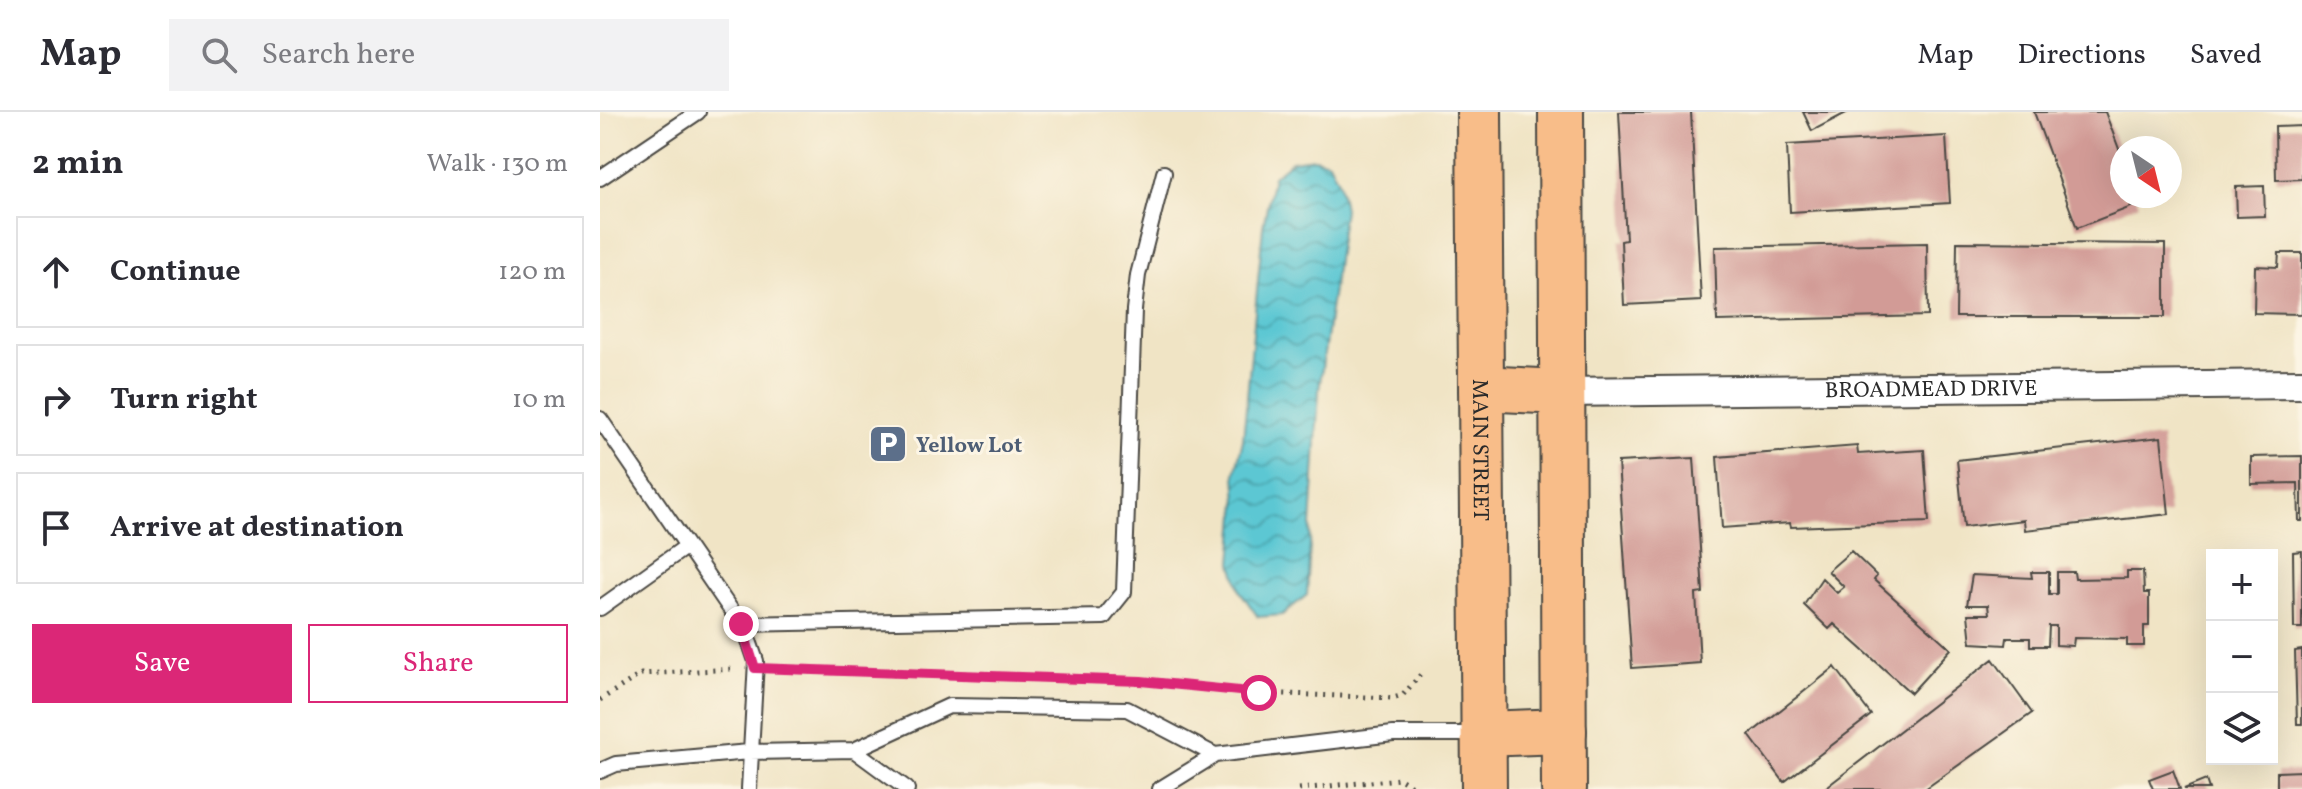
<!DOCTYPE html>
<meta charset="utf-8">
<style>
:root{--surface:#fff;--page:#f2f2f3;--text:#2b2b33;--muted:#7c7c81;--line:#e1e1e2;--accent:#db2777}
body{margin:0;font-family:Vollkorn,serif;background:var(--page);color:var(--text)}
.controls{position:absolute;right:24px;bottom:24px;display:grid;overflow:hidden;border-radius:0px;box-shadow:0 8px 32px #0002}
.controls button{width:72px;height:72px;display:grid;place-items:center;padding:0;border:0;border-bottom:2px solid var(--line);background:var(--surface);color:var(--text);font:40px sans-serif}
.compass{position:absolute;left:1510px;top:24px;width:72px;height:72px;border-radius:50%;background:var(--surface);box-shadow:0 8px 32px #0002;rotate:145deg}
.stop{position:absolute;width:24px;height:24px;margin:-18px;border:6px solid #db2777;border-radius:50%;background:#fff}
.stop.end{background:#db2777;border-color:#fff;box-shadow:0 2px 8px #0008}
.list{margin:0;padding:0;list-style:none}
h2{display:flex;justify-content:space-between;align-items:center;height:104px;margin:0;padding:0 32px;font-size:34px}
h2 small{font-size:26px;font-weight:400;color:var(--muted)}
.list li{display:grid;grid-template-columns:52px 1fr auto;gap:24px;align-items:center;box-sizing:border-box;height:112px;margin:0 16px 16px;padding:0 16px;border:2px solid var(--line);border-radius:0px}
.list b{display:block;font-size:30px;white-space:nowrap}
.list em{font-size:26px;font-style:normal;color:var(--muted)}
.actions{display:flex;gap:16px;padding:24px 32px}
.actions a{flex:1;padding:18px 0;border:2px solid var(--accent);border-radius:0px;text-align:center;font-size:28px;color:var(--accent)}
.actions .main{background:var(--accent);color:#fff}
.icon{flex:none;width:44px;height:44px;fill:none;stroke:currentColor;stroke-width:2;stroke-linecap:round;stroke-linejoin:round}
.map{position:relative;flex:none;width:1702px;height:677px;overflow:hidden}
header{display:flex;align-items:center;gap:48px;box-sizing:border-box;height:112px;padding:0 40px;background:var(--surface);border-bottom:2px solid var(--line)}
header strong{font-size:38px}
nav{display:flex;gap:44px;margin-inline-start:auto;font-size:28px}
.search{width:560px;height:72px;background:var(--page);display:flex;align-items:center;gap:20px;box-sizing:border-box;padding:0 28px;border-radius:0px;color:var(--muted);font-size:30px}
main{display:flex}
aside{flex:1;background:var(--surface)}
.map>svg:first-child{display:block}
.water{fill:url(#water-waves);stroke:#43797f;stroke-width:2}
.building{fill:#d29b96}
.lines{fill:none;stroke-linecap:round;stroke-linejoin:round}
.lane-casing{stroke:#494742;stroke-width:18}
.street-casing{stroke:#494742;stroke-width:32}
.primary-casing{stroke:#494742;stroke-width:48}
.path{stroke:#494742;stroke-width:5;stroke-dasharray:2 6;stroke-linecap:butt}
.lane{stroke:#fff;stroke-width:14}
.street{stroke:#fff;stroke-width:28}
.primary{stroke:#f8bd89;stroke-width:44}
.route{stroke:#db2777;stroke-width:10}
.labels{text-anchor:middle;stroke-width:6;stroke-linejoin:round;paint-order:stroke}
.street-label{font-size:22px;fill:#2b2b2b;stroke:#fcf5e5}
.service-label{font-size:22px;font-weight:bold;fill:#4e5e75;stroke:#fcf5e5;text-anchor:start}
</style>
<header>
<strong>Map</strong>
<div class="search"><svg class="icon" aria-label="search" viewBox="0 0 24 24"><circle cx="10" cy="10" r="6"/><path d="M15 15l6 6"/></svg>Search here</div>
<nav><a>Map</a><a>Directions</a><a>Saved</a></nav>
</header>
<main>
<aside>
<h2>2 min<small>Walk · 130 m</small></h2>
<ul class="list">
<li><svg class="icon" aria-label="ahead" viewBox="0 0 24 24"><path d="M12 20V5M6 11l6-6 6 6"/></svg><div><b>Continue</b></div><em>120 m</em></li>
<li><svg class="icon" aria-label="right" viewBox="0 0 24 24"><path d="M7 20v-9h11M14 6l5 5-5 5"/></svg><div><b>Turn right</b></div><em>10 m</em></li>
<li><svg class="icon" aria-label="arrive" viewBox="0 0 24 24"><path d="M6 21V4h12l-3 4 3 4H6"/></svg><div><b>Arrive at destination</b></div></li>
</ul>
<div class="actions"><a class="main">Save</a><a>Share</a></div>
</aside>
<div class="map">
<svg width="1702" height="677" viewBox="0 0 1702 677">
<defs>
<pattern id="water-waves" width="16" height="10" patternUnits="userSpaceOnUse" patternTransform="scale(2)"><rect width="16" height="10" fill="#5bc7d3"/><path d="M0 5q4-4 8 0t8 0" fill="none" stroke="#4ba2ab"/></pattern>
</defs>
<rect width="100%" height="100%" fill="#fcf5e5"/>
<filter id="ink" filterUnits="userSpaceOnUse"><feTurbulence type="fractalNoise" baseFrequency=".0125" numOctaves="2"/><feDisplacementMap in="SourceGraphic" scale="16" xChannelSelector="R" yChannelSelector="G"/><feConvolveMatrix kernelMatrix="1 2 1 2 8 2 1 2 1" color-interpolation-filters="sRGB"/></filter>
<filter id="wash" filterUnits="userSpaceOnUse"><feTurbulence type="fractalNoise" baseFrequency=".006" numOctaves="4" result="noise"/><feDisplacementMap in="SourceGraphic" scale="32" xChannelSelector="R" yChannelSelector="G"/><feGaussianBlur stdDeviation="1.8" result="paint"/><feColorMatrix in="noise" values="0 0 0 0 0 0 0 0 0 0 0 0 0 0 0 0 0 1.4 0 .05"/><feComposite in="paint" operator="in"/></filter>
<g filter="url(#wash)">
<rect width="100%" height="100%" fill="#f0e4c5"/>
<path class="water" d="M714,46l15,4 10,21 5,26 -25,181 -12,205 -25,20 -24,2 -18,-26 -8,-28 5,-61 -2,-28 8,-34 20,-213 10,-51 19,-15z"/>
<g id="blocks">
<path class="building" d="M1019,0h72l10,189 -77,4 -3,-64 5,-1z
M1203,0h45l-36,19z
M1434,0h71l17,45v39h14l3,8 -62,24z
M1702,14v53l-26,1 -1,-53z
M1346,24l4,67 -160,9 -3,-67z
M1664,74l1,30 -28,1 -1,-30z
M1357,130l208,2v73h-209z
M1327,131l1,73 -211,5 -2,-74z
M1679,141h23v61l-48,-1 1,-47 23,1z
M1561,325l8,77 -144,16 -1,-10 -60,7 -7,-67z
M1257,334l1,8 66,-4 5,72 -138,5 -1,-4 -68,5 -5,-71z
M1702,344v65h-3l-1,-38 -47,1v-27z
M1094,346l9,135 -7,1 4,69 -68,5 -14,-206z
M1251,439l26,25 -3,4 77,69 -40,44 -77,-69 -5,5 -25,-24 18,-27 15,15 7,-6 -16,-16z
M1702,439v77h-8l-1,-76z
M1527,459h16l1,22h5v33h-5v20h-17v-7l-53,-1 -1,8 -17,-1v-19h-7l-1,20h-18v-8h-23l-1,7 -35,-2 -3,-29h21l-1,-9h-21l5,-30 60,3 -1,-6h18v22h8v-22h17l1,7 52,-1z
M1702,538v74h-5l-2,-73z
M1393,547l39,54 -107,76h-101z
M1235,555l36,48 -87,67 -35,-47z
M1573,658l7,19h-27l-4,-10z
M1702,659v18h-25v-17z
M1606,668l3,9h-25z"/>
</g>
</g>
<g filter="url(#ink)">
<use href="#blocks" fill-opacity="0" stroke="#494742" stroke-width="2"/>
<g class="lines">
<defs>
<path id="lane" d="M0,66l98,-66
M0,307l146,213 10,29 -7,128
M0,496l87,-62
M141,512l363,-7 20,-25 10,-282 4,-35 26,-102
M254,638l53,39
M0,659l16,-7 133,-12 105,-2 95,-44 178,3 88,46 178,-21h86
M560,677l55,-34"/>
<g id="street">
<path id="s1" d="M961,280l741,-8"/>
</g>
<g id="primary">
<path id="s2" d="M879,0l5,677"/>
<path d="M961,0l3,677"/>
<path d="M881,276l80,4"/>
<path d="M884,622l80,-3"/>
</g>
</defs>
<use href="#lane" class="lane-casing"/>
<use href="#street" class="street-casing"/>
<use href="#primary" class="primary-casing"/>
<path class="path" d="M173,557l368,12 118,12 134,5 10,-3 18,-21
M0,588l41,-26 94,-5
M699,677l101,-10 17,10"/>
<use href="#lane" class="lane"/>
<use href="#street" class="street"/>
<use href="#primary" class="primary"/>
</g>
</g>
<g class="lines" filter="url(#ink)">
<path class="route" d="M141,512l14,44 386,13 118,12"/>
</g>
<defs>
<symbol id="parking-square" viewBox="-11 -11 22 22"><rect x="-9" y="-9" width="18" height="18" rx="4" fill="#5c6f8a" stroke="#fcf5e5"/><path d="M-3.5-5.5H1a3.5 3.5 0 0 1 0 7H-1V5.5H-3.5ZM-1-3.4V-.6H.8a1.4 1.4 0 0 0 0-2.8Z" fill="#fff"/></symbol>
</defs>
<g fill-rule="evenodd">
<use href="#parking-square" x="266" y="310" width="44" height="44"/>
</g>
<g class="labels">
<g class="street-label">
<text dy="8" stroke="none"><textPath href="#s1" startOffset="370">BROADMEAD DRIVE</textPath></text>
<text dy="8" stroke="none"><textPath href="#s2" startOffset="338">MAIN STREET</textPath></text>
</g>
<g class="service-label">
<text x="316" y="340">Yellow Lot</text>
</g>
</g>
</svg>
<div class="controls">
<button>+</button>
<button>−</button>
<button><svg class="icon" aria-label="layers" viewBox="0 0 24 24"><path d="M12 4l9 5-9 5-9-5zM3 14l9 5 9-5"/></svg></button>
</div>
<svg class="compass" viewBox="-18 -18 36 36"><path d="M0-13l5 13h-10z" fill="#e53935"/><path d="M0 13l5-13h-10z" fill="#7c7c81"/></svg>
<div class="stop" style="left:659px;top:581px"></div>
<div class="stop end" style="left:141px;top:512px"></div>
</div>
</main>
